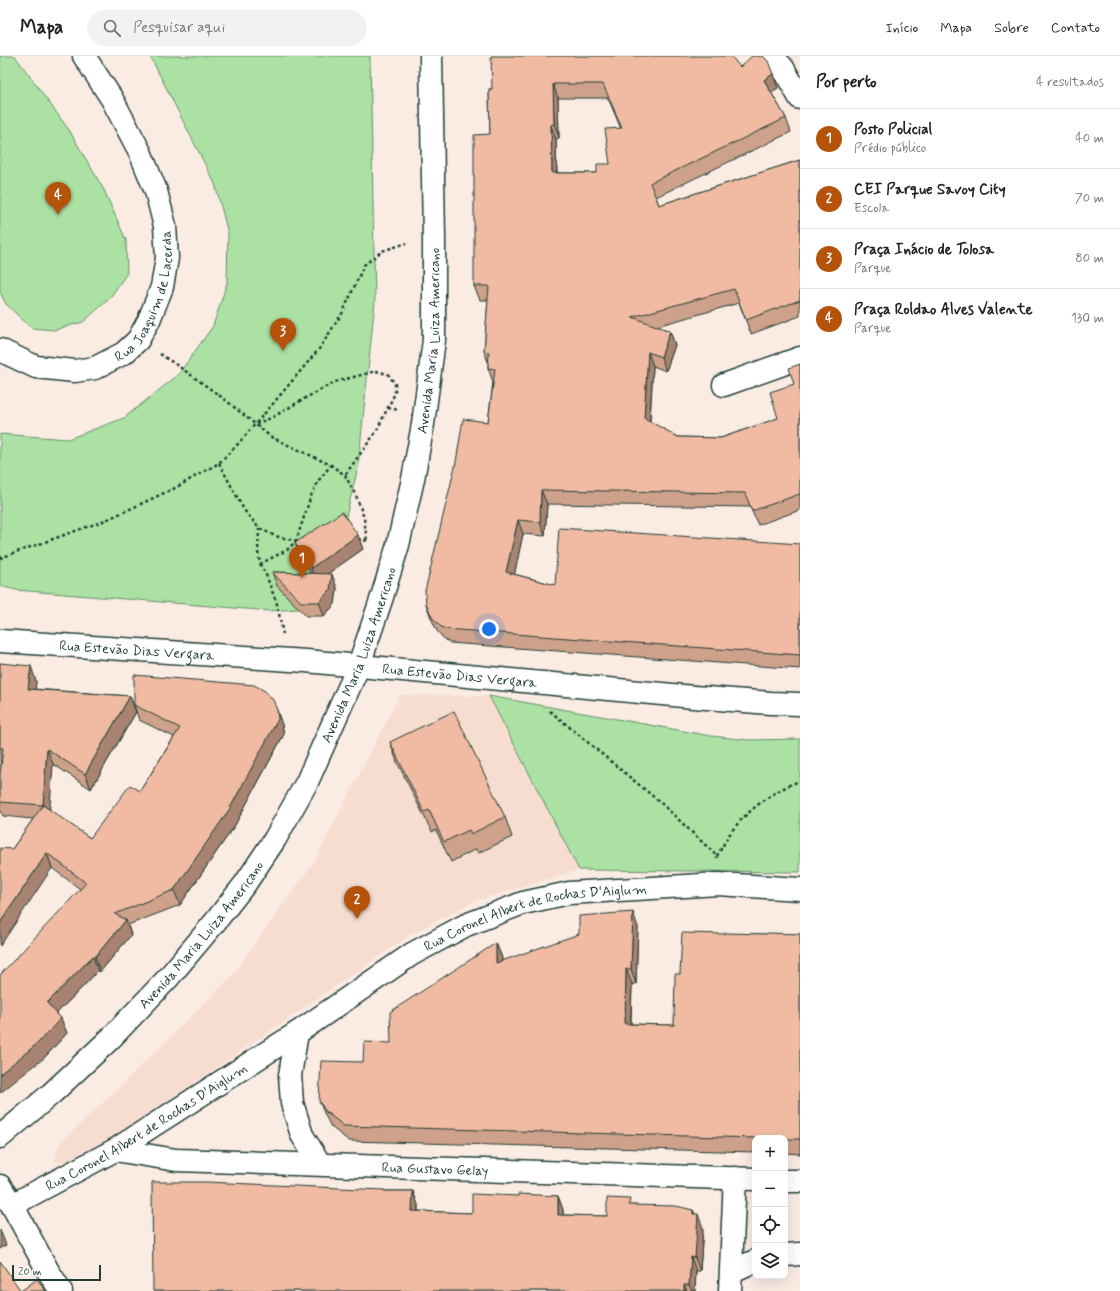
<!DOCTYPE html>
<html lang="pt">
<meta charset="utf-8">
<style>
:root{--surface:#fff;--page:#f2f2f2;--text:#222;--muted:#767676;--line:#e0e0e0;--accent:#b45309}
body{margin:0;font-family:Mynerve,sans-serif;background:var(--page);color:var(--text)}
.controls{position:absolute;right:12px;bottom:12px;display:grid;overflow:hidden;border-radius:8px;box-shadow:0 4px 16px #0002}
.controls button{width:36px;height:36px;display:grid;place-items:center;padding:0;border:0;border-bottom:1px solid var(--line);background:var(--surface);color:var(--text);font:20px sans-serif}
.scale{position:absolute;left:12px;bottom:10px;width:89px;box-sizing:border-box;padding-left:4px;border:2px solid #1f3d34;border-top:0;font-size:11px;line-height:14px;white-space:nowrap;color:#1f3d34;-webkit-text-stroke:3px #fff;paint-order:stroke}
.you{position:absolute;left:489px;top:573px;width:14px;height:14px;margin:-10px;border:3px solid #fff;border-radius:50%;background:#1a73e8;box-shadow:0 0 0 6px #1a73e833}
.badge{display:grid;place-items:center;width:26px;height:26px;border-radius:50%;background:var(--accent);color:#fff;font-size:13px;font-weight:700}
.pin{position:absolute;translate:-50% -33px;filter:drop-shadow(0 1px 2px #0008)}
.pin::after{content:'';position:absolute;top:21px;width:14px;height:12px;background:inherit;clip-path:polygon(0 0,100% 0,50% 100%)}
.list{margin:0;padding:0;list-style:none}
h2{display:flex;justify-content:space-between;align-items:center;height:52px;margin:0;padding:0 16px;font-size:17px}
h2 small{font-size:13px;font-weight:400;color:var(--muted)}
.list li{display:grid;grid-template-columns:26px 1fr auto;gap:12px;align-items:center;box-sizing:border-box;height:60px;padding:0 16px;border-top:1px solid var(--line)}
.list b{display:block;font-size:15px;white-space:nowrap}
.list p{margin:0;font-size:13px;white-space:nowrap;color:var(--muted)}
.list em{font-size:13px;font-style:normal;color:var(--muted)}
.icon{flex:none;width:22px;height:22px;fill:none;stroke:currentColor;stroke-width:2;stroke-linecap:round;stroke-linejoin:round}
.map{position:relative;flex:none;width:800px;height:1235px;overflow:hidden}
header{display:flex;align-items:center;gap:24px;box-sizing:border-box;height:56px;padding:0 20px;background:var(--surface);border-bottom:1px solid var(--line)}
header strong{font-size:19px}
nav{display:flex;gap:22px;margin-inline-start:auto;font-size:14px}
.search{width:280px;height:36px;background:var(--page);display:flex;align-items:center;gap:10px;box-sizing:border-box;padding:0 14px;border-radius:22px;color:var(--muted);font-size:15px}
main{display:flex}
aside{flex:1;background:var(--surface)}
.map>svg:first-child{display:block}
.built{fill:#f7ddd0}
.green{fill:#abe1a3;stroke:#658f6c}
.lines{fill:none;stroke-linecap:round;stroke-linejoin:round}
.minor-casing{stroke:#1f3d34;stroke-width:25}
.tertiary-casing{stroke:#1f3d34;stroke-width:25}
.secondary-casing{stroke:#1f3d34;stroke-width:25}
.path{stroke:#1f3d34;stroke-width:2.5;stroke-dasharray:3 3;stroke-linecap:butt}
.minor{stroke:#fff;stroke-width:22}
.tertiary{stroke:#fff;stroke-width:22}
.secondary{stroke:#fff;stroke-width:22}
.wall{fill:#cea18b;stroke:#1f3d34;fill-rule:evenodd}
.shaded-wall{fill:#a88371;stroke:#1f3d34}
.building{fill:#f0bba2;stroke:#1f3d34;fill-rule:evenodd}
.labels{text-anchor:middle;stroke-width:3.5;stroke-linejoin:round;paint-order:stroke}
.street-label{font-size:14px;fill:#1f3d34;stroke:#fff}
</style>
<header>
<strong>Mapa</strong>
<div class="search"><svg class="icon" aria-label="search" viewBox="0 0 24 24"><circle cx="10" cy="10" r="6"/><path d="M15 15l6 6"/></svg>Pesquisar aqui</div>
<nav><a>Início</a><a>Mapa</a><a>Sobre</a><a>Contato</a></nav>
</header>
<main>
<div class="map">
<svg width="800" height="1235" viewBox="0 0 800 1235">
<rect width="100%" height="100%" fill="#faebe3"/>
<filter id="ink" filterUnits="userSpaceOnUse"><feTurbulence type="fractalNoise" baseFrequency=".025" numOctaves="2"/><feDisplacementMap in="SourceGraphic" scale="8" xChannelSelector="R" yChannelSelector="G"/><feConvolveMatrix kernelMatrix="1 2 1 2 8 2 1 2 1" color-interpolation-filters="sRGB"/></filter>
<g filter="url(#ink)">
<path class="built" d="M400,639l89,1 90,174 -107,32 -62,33 -198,136 -138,91 -19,-1 3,-16 57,-54 116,-114 83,-115z"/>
<path class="green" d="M0,0h15l54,74 35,60 22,50 1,33 -18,26 -26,23 -29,8 -23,-2 -25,-24 -6,-12z
M150,0h220l5,245 -17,166 -23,95 -24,41 -13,6 -28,2 -254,-21 -16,-4v-152l68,5 56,-21 54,-43 35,-49 14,-43 1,-50 -13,-49z
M489,640l222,40 38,4 51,-1v133l-221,-2z"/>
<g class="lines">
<defs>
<g id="minor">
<path d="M772,0l11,12 17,30"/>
<path id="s1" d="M0,294l36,17 39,4 20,-3 29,-15 14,-13 11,-20 13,-33 5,-29 -2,-32 -9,-35 -16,-39 -28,-53 -28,-43"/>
<path d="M724,329l76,-27"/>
<path d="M297,977l-7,42 2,28 10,32 18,29"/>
<path id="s2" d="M115,1094l61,10 579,19"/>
<path d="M785,1125h15"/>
<path id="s3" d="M0,1130l12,19 103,-55 182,-117 115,-79 54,-29 57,-22 46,-10 149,-9 82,5"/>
<path d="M12,1149l36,66 13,20"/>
<path d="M785,1199l15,-1"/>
<path d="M732,1215l23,-10"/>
<path d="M730,1235l5,-113"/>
</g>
<g id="tertiary">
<path id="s4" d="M0,585l306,20 388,36 77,6 29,1"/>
</g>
<g id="secondary">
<path id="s5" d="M0,1081l51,-43 60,-56 57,-60 47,-56 30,-38 30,-45 32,-57 52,-117 22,-65 17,-55 15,-66 10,-55 11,-84v-101l-3,-183"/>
</g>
</defs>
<use href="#minor" class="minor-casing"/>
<use href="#tertiary" class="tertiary-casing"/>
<use href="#secondary" class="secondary-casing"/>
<path class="path" d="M160,298l24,16 39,28 48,39 60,28 14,10 12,23 7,20 3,23
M388,352l11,2
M256,368l17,-7 38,-22 24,-13 41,-11 12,3 7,10v9l-19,39 -31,43
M219,407l25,47 15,18 16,8 21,5h4
M259,472l-1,24 2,12 6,11 11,29 6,30
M358,483l10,2
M0,502l106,-38 69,-32 44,-25 18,-18 34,-39 48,-57 24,-37 21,-47 18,-14 25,-8
M260,508l27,-14 9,-9 15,-45 8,-16 12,-15
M550,655l111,92 56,53v2
M717,800c6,-10 11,-21 18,-29 14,-18 43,-39 65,-46"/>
<use href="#minor" class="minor"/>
<use href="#tertiary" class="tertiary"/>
<use href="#secondary" class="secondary"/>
</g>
<path class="wall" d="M740,11l33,7 5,14 -7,4 15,26 5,14 -135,65 3,8 141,-45v156l-49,18 -12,-31 -82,23 13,5 5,14 -9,26 -13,-5 -3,56 28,15 43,1 57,-20 16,-34 6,-20v146l-42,15 -8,-18 -203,-3 -2,32 -22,-2 -9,40 41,11 245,-41v125l-350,-26 -5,-3 -8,-9 -6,-13 -5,-14 62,-182 5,-40 -5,-14v-6l-4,-11 4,-51h-8l-6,-14 16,-152 -1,-45zM558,42h50l13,31 -11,35 -13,9h-40l-1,-34 3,-1z
M295,487l68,6 -36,25 10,14 -2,16 -11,12h-18l-29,-30 -5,-14 39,1 -11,-17z
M0,607l36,18 -1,8 95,7 6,16 -45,77 -38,-25 -4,46 41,28 50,-47 34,-54 -35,-17 -5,-15 143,5 5,15 2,9 -49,91 -55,80 -52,20 3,10 -31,37 -2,-1 -41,42 10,20 -23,25 36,-169 -28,-21 -40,-19 21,-30 -30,-3 -3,-7v-34l1,-12h-1z
M390,686l115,75 7,20 -34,16 -2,-4 -25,13 -15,-32 -4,2 -35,-70z
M638,871l-2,57h-4l-1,40 43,1 6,-51 45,-40h75v220l-15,-1v-15h-30v14l-406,-11 -18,-14 -6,-12 -6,-14 44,-39 28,-19 105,-100 6,15 -1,3z
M384,1134l1,1h28l5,14v6l54,2 46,-17h40l5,14v5l44,1 25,-11 61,5 2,4 8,14 -3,43h-4l-1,20h-542z"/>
<path class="shaded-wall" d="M773,18l5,14 -9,6 -5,-14z
M553,28l5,14 1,40 -5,-14z
M551,69l5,14 1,48 -5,-14z
M670,275l5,14 -9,26 -5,-14z
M648,296l5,14 -4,66 -5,-14z
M541,434l6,14 -2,32 -5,-14z
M518,464l5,14 -11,52 -6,-14z
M358,479l5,14 -47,33 -5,-14z
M332,518l5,14 -2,16 -11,12 -5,-14z
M31,610l5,15 -2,23 -6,-15z
M130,640l6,16 -45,77 -6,-15z
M277,654l5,15 2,9 -49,91 -55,80 -6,-15z
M47,693l6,15 -4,56 -6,-15z
M47,797l5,15 -52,78v-23z
M633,856l5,15 -2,57 -5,-15z
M126,864l5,15 -31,37 -5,-15z
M496,887l6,15 -1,20 -5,-15z
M93,900l5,15 -46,47 -5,-15z
M626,913l6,15 -2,54 -5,-14z
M61,962l6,15 -23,25 -44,35v-19z
M413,1135l5,14 -1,20 -5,-14z
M558,1140l5,14v19l-5,-14z
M693,1154l4,11 1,-7 5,14 -3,43 -5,-13z
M0,1174l6,15 -6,4z
M691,1201l5,14 -1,20h-3l-3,-6z
M684,1229l3,6h-3z"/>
<path class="building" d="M491,0h240l9,11 12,-11h11l5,5 5,13 -9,6 22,38 -136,65 9,22 141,-45v140l-54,20 -12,-31 -102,28 38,14 -9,26 -13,-5 -4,66 34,19 43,1 57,-20 -8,-26 24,-8 -5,-16 11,-4v130l-48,17 -7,-18 -204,-3 -1,32 -22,-2 -12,52 49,13 4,-57 241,16v111l-355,-26 -5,-3 -8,-9 -6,-13 -1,-13 31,-129 7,-43 25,3 7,-53 -7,-1 1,-16 -5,-1 5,-65h-15v-151l16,-1 -1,-45h3zM553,28h50l19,44 -17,1 5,35h-13v9h-45l-1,-48 3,-1z
M342,456l16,23 -47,33 -16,-25z
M272,516l60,2 -2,16 -11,12h-18z
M0,607l31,3 -3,23 102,7 -45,78 -38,-25 -4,56 -43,-3v-27l3,-27h-3z
M134,619l120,10 11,6 8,9 4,10 1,9 -49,91 -55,80 -59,24 11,6 -31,37 -2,-1 -46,47 14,15 -23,25 -38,31v-99l86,-92 -39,-30 -47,70v-75l12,1 31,-44 47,33 40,-53 10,6 40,-63 -46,-23z
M454,655l51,106 -34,17 -2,-4 -25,12 -15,-32 -5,2 -34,-70z
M633,856l-2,57h-5l-1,55 49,1 1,-51h5l2,-41 43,1v-1l41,1 1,-1 33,1v205h-15v-1h-30l-411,-12 -18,-14 -7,-11 2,-40 42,1 1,-20 27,1 -1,-31 106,-69v20l83,-29v-18z
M152,1126h54l178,8v1h29l-1,20 60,2v-19l46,2v-2l40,2v19l49,1v-18l23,1 -1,6 47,1 17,4v4h5l-3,44 -4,-1 -2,28h-5v6h-531z
M0,1205l21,30 16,-12 9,12h-46z"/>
</g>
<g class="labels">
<g class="street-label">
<text dy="5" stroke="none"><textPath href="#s1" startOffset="194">Rua Joaquim de Lacerda</textPath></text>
<text dy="5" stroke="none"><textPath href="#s5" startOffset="934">Avenida Maria Luiza Americano</textPath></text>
<text dy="5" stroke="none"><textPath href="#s4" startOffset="137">Rua Estevão Dias Vergara</textPath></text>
<text dy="5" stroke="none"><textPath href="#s5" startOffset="610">Avenida Maria Luiza Americano</textPath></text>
<text dy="5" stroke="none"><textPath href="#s4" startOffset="461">Rua Estevão Dias Vergara</textPath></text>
<text dy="5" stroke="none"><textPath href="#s3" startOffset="626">Rua Coronel Albert de Rochas D'Aiglum</textPath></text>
<text dy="5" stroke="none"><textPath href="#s5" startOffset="286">Avenida Maria Luiza Americano</textPath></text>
<text dy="5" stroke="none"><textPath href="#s3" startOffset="178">Rua Coronel Albert de Rochas D'Aiglum</textPath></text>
<text dy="5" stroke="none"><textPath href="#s2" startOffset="321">Rua Gustavo Gelay</textPath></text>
</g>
</g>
</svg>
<div class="controls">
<button>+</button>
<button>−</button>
<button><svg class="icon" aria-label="locate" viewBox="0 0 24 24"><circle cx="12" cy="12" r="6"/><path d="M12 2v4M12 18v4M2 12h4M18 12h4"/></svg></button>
<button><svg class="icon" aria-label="layers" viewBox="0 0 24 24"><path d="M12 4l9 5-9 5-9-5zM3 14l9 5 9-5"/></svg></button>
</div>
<div class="scale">20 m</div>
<div class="you"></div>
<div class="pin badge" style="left:302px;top:522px">1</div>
<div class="pin badge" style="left:357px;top:863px">2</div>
<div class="pin badge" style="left:283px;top:295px">3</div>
<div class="pin badge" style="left:58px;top:159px">4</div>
</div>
<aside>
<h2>Por perto<small>4 resultados</small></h2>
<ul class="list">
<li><span class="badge">1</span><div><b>Posto Policial</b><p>Prédio público</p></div><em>40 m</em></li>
<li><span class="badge">2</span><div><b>CEI Parque Savoy City</b><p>Escola</p></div><em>70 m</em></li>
<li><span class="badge">3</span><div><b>Praça Inácio de Tolosa</b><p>Parque</p></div><em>80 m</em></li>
<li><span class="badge">4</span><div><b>Praça Roldao Alves Valente</b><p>Parque</p></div><em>130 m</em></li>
</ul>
</aside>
</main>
